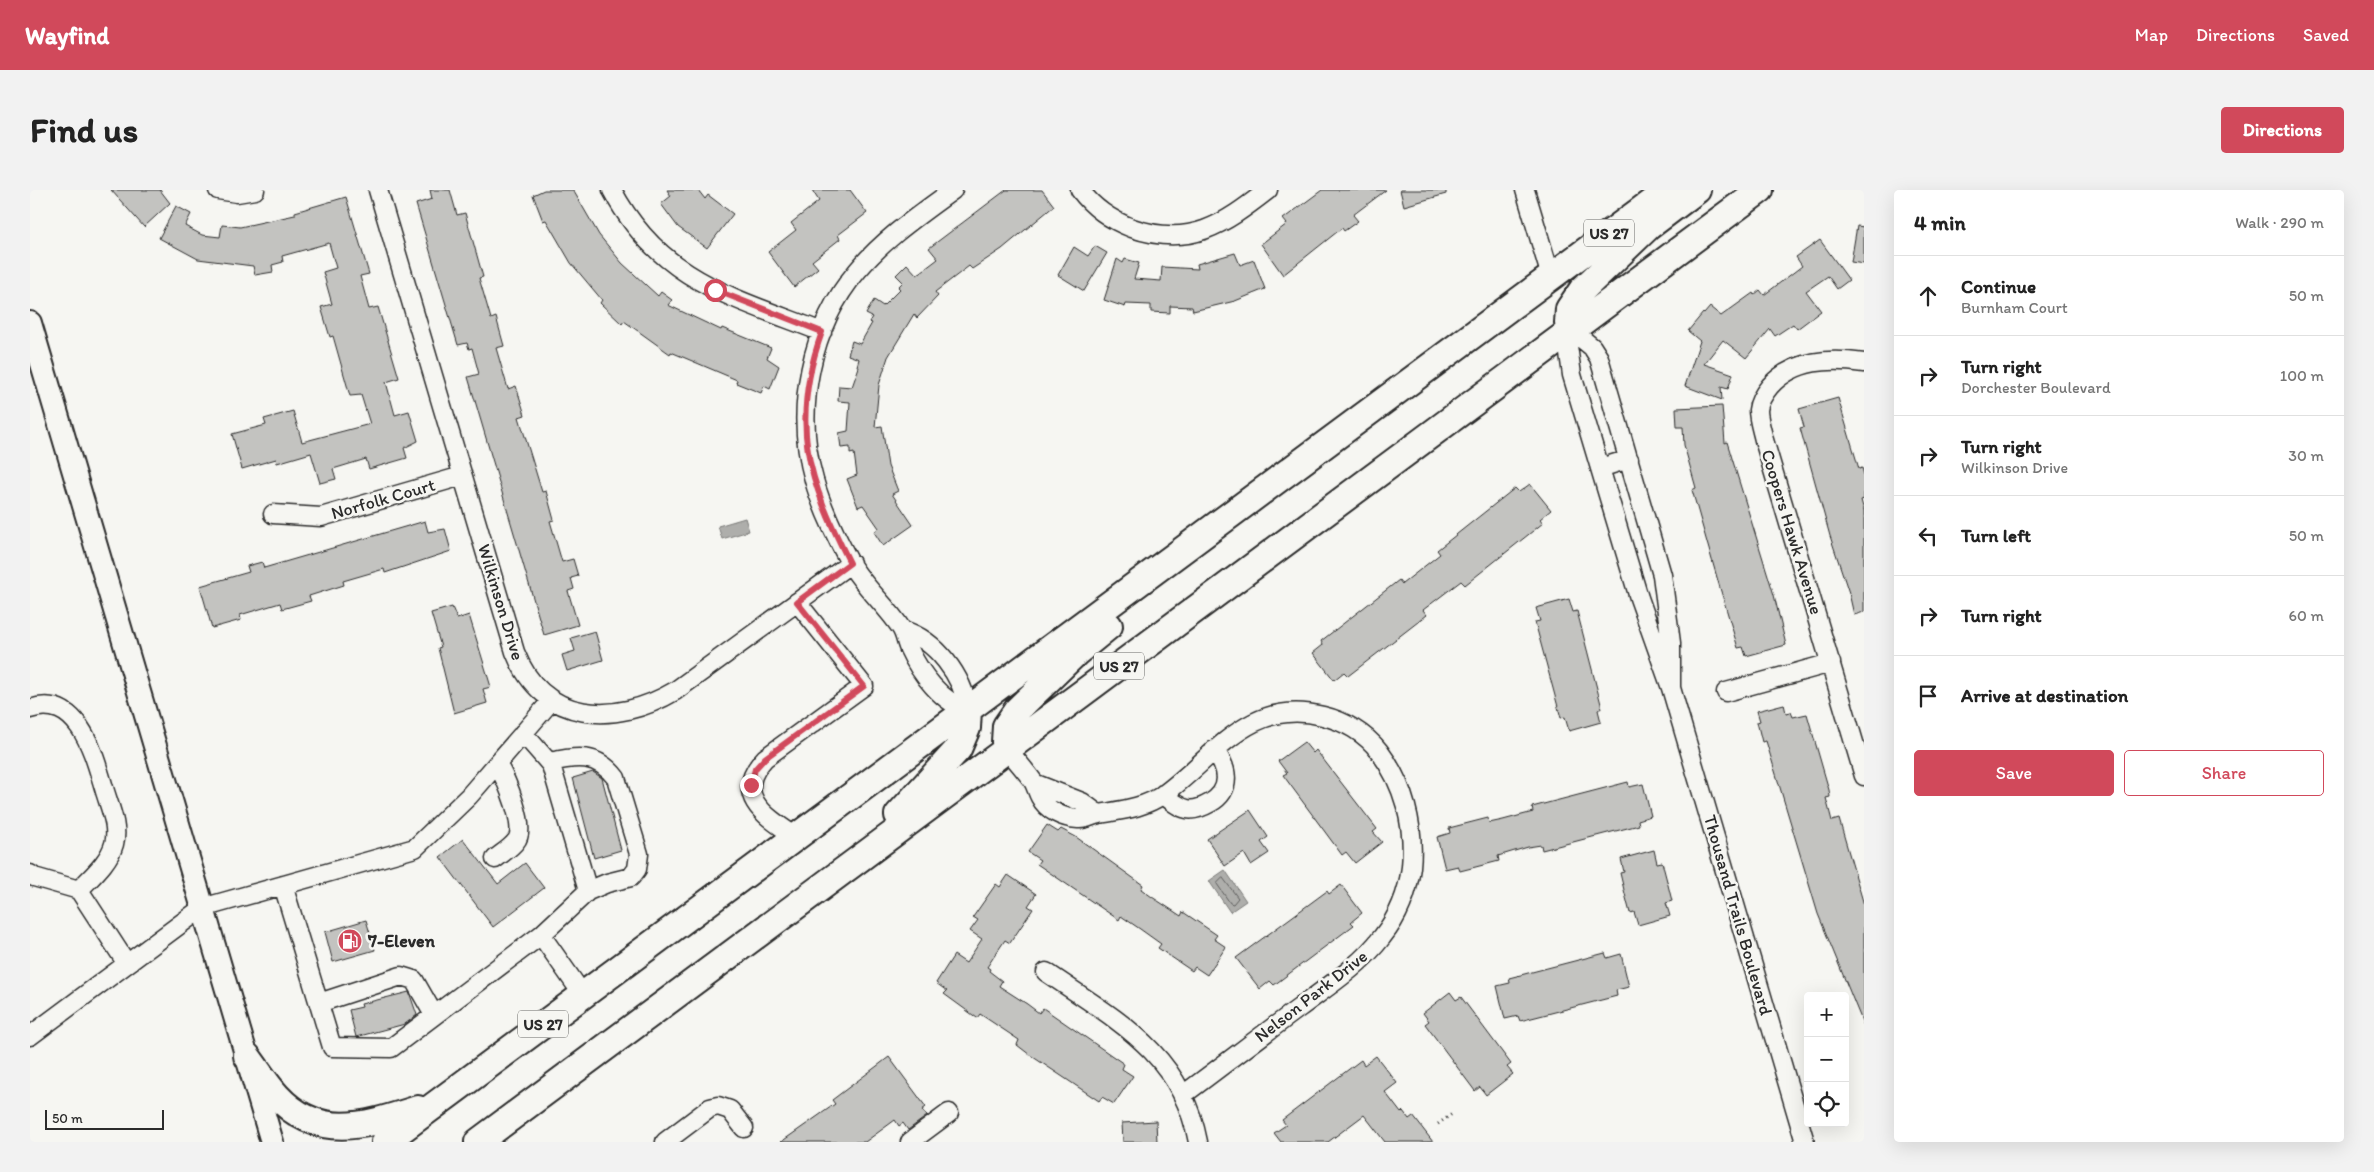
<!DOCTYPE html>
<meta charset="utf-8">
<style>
:root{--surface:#fff;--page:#f2f2f2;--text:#222;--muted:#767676;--line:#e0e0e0;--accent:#d1495b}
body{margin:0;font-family:Itim,sans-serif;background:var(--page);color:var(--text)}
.controls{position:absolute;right:15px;bottom:15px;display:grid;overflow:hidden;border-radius:5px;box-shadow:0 5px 20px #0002}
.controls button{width:45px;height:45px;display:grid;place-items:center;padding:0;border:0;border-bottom:1px solid var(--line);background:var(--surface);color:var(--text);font:25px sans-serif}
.scale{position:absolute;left:15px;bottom:12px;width:119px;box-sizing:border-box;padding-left:5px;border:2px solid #2b2b2b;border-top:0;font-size:14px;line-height:18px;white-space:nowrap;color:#2b2b2b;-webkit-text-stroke:4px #f6f6f2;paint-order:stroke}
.stop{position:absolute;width:15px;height:15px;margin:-11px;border:4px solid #d1495b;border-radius:50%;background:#fff}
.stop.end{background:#d1495b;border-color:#fff;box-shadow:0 1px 5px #0008}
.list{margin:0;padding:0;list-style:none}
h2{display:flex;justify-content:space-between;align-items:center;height:65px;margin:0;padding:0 20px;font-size:21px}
h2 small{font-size:16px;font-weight:400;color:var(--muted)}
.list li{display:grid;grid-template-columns:32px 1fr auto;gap:15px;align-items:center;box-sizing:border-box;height:80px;padding:0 20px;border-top:1px solid var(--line)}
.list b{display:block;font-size:19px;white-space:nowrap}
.list p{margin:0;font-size:16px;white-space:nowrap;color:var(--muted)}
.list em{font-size:16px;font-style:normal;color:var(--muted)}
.actions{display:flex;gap:10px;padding:15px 20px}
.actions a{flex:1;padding:11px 0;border:1px solid var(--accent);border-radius:5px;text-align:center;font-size:18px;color:var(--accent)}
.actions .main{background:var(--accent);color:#fff}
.icon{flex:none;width:28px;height:28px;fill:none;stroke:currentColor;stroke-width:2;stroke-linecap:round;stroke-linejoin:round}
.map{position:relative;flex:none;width:1834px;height:952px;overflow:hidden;border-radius:5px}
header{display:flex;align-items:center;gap:30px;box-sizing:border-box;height:70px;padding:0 25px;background:var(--accent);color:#fff}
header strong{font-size:24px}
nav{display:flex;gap:28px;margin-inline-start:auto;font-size:18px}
.intro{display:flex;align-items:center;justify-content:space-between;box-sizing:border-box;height:120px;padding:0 30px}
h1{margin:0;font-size:35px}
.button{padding:12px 22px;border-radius:5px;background:var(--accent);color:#fff;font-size:18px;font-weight:700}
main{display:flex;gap:30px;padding:0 30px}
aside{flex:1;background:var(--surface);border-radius:5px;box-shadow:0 5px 20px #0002}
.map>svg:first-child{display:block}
.water{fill:#aeaeab;stroke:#7a7a78}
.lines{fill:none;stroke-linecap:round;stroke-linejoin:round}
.shore{stroke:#5f5f5e;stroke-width:1}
.building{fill:#c3c3c0;stroke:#2b2b2b}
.minor-casing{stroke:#2b2b2b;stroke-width:21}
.major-casing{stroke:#2b2b2b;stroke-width:26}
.highway-casing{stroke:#2b2b2b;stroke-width:30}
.path{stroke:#2b2b2b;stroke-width:3;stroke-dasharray:1 4;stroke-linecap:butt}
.minor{stroke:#f6f6f2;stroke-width:18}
.major{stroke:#f6f6f2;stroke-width:22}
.highway{stroke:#f6f6f2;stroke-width:26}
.route{stroke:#d1495b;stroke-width:6}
.labels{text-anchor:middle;stroke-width:5;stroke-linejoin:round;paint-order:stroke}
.shield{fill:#f6f6f2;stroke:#686867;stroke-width:1}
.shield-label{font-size:16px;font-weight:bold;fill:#2b2b2b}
.street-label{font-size:18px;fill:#2b2b2b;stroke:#f6f6f2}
.poi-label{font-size:18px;font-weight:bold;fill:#2b2b2b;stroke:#f6f6f2;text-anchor:start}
</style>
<header>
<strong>Wayfind</strong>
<nav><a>Map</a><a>Directions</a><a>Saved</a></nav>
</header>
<div class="intro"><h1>Find us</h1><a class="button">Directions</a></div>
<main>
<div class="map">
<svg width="1834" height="952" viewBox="0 0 1834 952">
<rect width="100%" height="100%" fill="#f6f6f2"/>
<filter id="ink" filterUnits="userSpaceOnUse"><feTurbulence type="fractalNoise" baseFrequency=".02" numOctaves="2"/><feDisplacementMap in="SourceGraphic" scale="10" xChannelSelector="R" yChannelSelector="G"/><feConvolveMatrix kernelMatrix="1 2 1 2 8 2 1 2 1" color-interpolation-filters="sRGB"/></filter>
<g filter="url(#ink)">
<path class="water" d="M715,328l4,13 -27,8 -4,-13z
M1195,680l21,31 -16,11 -21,-31z"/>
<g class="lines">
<path class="shore" d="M1193,688l15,20 -5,6 -3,-1 -13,-19z"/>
</g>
<path class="building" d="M81,0h49l10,13 -26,24z
M400,0h20l7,25 8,-2 18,64 -4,1 12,41 5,-2 8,29 -8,2 12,41 8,-3 9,29 -6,2 23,75 4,-1 8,29 -4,1 12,41 11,-3 5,17 -7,2 3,11 -6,2 10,34 -34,10 -76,-258 11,-3 -7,-26 -3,1 -2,-6 -9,2 -42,-141 16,-5z
M514,0h29l26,45 23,28 36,33 3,-4 11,8 -4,5 53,25 1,-2 49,20 -4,10 12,8 -9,23 -6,-3 -3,7 -25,-10 1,-3 -66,-28 -1,2 -46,-33 -2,3 -22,-21 2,-3 -31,-37 -25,-43 -3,1 -10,-26z
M637,0h31l7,9 3,-4 25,19 -26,34 -29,-21 -17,-23 10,-8z
M782,0h38l17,23 -29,22 2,4 -28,22 6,7 -24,19 -26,-35 28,-22 -5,-7 28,-22z
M976,0h36l12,16 -52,43 -30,20 -3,-3 -34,26 3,4 -21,22 -3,-4 -26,43 -9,28 -4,42 7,-1 6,40 10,25 -6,3 21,31 -30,21 -9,-14 5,-4 -16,-23 -5,2 -11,-28 10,-4 -3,-22 -4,1v-7l-9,1 -2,-15 9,-2 2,-29 -12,-1 1,-15 13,1 7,-20 -2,-1 2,-7 -11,-4 4,-14 8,3 12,-21 -3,-1 3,-5 -6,-3 8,-14 9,6 17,-17 -2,-2 5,-5 -7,-7 11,-11 10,11 21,-16 -9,-11z
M1292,0h64l-33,25 5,6 -14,10 -2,-3 -59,47 -22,-31 26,-20 -4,-5z
M1370,0h46v4l-42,12z
M316,7l23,77 -9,2 9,33 9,-2 21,71 -13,4 9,33 14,-4 9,30 -14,7 3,10 -38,11 -3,-10 -33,10 3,10 -16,4 -9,-30 -34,10 -1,-4 -34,10 -10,-35 34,-9 -2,-6 29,-8 9,31 68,-18 -9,-29 -11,1 -17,-60 -3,1 -9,-30 11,-3 -9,-32 13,-4 -7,-25 -47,13 1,6 -11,3 1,7 -18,3 -2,-9 -55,-7 -39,-21 17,-32 15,8 -6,12 17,9 18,2 2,-12 18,2 55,-12v-3z
M1827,36l7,1v37l-13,-2z
M1790,50l29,40 -12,9 -9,-13 -22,15 15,20 -24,18 -4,-5 -18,12 -5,-7 -24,29 -23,-18 -19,24 29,10 -5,15 -7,-2 1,13 -37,-14 15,-45 -12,-10 15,-18 1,1 6,-7 11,9 32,-23 1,2 6,-5 4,5 38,-29 -6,-9z
M1065,56l12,7 -23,38 -26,-16 16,-28 14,9z
M1205,63l5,12 14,-5 11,29 -30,12 -42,10 -1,-4 -22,-1v7l-19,-1v-7l-25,-1 -1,3 -21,-7 13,-41 6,4 2,-4 14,4 -5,16 27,2 1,-14 36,2 -1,-5z
M1808,208l21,71 3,-1 2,7v24l-3,1 3,11v101l-10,3 -5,-22 -19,-57 -30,-108 4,-1 -5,-18z
M1692,216l3,37 2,-1 47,153 12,50 -40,11 -3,-9 -5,1 -18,-60 -28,-98 4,-2 -12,-43 -1,-18h-6l-1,-19z
M1500,294l21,26 -11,9 3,4 -78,62 -4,-4 -38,29 4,5 -66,51 -13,10 -4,-4 -10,8 -21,-27 10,-8 -2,-4 78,-61 3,4 38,-30 -3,-4 78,-62 4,4z
M395,331l3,11 17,-3 6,22 -66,22 -1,-4 -41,12 1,4 -35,11 2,5 -29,8 -2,-6 -40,12 1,5 -29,8 -12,-42 49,-14 -2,-6 15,-4 2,6z
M1539,409l4,13 4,-1 25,97 -4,2 3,12 -32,9 -4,-14 -4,1 -26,-96 5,-1 -4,-13z
M422,417l5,12 12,-4 22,72 -8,2 4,14 -33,10 -16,-65 3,-1 -10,-34z
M565,441l8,29 -36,11 -5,-16 13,-4 -4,-13z
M1754,514l2,9 5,-1 2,5 14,-3 22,76 1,7 -4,1 6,23 7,-2 25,86v121l-46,-112 -52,-173 -4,1 -5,-20 3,-1 -3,-10z
M1274,552l9,11 3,-3 61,79 -4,3 9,10 -27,21 -9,-11 -4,3 -59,-80 4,-2 -9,-12z
M563,582l9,6 19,72 -27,8 -21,-80z
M1598,592l1,5 14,-3 8,32 -13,4 1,5 -97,25 -1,-5 -13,2 -30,9 1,5 -39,10 -2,-5 -13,3 -8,-32 13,-4 -1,-5 39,-10 1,5 14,-3 30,-8 -1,-5z
M1220,620l18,27 -7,5 8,11 -18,12 -7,-12 -19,13 -18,-27z
M1017,635l11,7 3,-3 15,8 67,48 -2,4 11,8 29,19 2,-4 34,23 -3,4 12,8 -19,28 -12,-8 -3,4 -34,-23 3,-4 -21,-15 -19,-13 -2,4 -82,-56 3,-4 -12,-8z
M433,649l35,45 27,-21 19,25 -51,39 -53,-70z
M1624,660l3,13 5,-1 6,23 4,16 -6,2 4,13 -32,9 -4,-13 -4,1 -6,-23 -4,-17 4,-1 -3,-13z
M978,685l28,19 -8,12 5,3 -23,34 -5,-3 -18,27 3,2 -1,2 13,10 -3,5 28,18 12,9 4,-5 81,56 -2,5 11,7 -19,28 -12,-7 -3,4 -69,-46 -13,-10 2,-5 -39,-26 -3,4 -33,-24 3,-3 -11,-8 18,-28 12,8 16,-24 -12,-8 8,-11 -5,-3 23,-33 4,3z
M1311,695l21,28 -11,9 3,3 -80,60 -4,-4 -10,8 -24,-31 91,-67 2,3z
M336,730l9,30 -42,12 -8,-30z
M1575,763l2,5 14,-4 8,33 -13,3 1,6 -97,25 -2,-5 -13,3 -8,-33 13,-3 -1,-5z
M379,802l8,23 -12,9 -49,13 -7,-27 13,-3 -1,-3z
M1420,802l6,8 5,-3 50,67 -4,3 6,7 -27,21 -6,-8 -5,4 -50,-67 4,-3 -6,-8z
M1346,866l21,27 -12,9 16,21 2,-2 6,8 4,-3 20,26h-48l-21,-27 -36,27h-47l-7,-9 12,-8 -4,-5 79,-60 3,5z
M859,867l37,50 -4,3 5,6 -19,14 -5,-7 -4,3 -4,-6 -30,22h-84l54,-38 -3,-4z
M1126,931l1,21h-34l-1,-19z"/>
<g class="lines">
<defs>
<path id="minor" d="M188,0l19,3 18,-3
M348,0l137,462c28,72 101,74 160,39l176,-128
M582,0c48,91 121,107 210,142
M1050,0c14,19 31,30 52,38 58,20 91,-3 136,-38
M1495,0l26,87
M1834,173c-34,-5 -69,-4 -94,23 -5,6 -11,15 -12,24 0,9 4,21 6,30l100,336
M1570,278l29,-9
M243,324l48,3 141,-41
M873,440c33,10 60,46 65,80 -26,-7 -48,-37 -59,-61 -3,-6 -4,-15 -8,-21 -15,-23 -37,-41 -51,-65 -14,-26 -28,-54 -36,-83 -20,-70 -4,-154 44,-210 27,-32 61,-55 95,-80
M1641,498v-45l-9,-68 -63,-217 -7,-11 -21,-17 -3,16 4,29 67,223 32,90 134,454
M1696,502l105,-29
M0,519c49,-16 64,46 74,79 5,18 15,38 10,56 -5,18 -23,33 -35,46l48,74
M493,543l28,32 37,126 19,-8 24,-6 6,-8 2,-15 -23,-76c-19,-25 -39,-22 -67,-16
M977,559c9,11 18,21 26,32 3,5 4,11 7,16 7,14 23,21 38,22 8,1 14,-4 21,-5 23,-4 45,-6 65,-20 51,-37 85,-97 159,-78 21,5 42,17 56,35 25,33 36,75 32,116 -3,25 -13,50 -29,70 -22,29 -54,49 -83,71 -38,28 -77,58 -116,87
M1004,593l48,19 16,12
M1133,604c7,6 15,13 24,15 8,2 16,-2 23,-6 23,-13 18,-36 4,-53
M766,647c-31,-21 -65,-42 -31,-79l99,-72 -67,-84
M465,669c7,-6 16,-11 21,-18 12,-13 -11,-64 -19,-77
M0,684l4,3 45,13
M253,695l49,162 59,1 150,-113 42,60
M511,745l47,-44
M1016,782c70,48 135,80 152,170
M289,813l82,-27 13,4 20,35
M0,846l172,-128 213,-60 54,-52 83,-96
M635,952l45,-34 8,-2 12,4 14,18
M880,952l39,-29"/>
<path id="major" d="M0,133l242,819"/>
<path id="highway" d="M1541,140l-3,-7 1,-14 13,-19 66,-63 49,-37
M977,559l-2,-7 1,-16 11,-16 59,-57 33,-27
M868,625l60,-66 9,-21 1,-18
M217,866c10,13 19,28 30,40 42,46 90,29 141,13
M355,952l1283,-952
M448,952l1282,-952"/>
</defs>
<use href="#minor" class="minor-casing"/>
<use href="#major" class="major-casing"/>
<use href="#highway" class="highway-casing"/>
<path class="path" d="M1408,934l14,-10"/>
<use href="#minor" class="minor"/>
<use href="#major" class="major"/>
<use href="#highway" class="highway"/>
</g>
</g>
<g class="lines" filter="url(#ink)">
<path class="route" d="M685,100l107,42c-33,92 -14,148 28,231l-53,39 67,84 -99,72 -10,11 -4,16"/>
</g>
<defs>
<symbol id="fuel-disc" viewBox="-11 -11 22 22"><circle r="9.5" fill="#d1495b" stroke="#f6f6f2"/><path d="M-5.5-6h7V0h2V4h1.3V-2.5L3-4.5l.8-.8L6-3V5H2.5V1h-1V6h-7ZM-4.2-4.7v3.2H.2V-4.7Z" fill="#fff"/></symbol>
</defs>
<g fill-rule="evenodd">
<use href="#fuel-disc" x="306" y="737" width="28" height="28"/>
</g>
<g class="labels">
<g class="shield">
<rect x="1554" y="29.5" width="50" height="27" rx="4"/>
<rect x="1064" y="462.5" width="50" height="27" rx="4"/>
<rect x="488" y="820.5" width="50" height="27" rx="4"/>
</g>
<g class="shield-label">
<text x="1579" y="49">US 27</text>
<text x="1089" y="482">US 27</text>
<text x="513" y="840">US 27</text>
</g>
<g class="street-label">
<text transform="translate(353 309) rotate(-16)" y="6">Norfolk Court</text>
<text transform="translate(1762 342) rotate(73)" y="6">Coopers Hawk Avenue</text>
<text transform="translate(471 412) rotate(73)" y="6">Wilkinson Drive</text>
<text transform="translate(1708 725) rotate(74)" y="6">Thousand Trails Boulevard</text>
<text transform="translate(1281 806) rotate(-38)" y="6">Nelson Park Drive</text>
</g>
<g class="poi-label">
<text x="338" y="757">7-Eleven</text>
</g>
</g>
</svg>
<div class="controls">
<button>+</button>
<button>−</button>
<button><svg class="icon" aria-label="locate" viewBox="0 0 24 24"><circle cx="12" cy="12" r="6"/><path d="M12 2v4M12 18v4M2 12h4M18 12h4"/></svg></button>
</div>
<div class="scale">50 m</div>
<div class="stop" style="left:685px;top:100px"></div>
<div class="stop end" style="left:721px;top:595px"></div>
</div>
<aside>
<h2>4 min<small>Walk · 290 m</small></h2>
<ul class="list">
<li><svg class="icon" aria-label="ahead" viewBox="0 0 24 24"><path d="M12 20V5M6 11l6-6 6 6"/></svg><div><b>Continue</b><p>Burnham Court</p></div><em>50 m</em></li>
<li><svg class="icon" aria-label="right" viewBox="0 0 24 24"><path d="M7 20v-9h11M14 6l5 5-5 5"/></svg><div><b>Turn right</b><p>Dorchester Boulevard</p></div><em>100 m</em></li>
<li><svg class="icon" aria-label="right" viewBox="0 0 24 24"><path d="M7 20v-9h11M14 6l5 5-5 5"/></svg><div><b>Turn right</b><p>Wilkinson Drive</p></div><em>30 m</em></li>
<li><svg class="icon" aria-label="left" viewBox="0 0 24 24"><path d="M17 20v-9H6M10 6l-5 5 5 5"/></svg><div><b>Turn left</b></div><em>50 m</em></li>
<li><svg class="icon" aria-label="right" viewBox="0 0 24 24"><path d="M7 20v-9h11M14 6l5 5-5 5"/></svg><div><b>Turn right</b></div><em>60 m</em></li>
<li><svg class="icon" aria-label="arrive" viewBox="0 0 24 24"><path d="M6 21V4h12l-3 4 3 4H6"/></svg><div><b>Arrive at destination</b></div></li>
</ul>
<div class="actions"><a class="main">Save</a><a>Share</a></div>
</aside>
</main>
